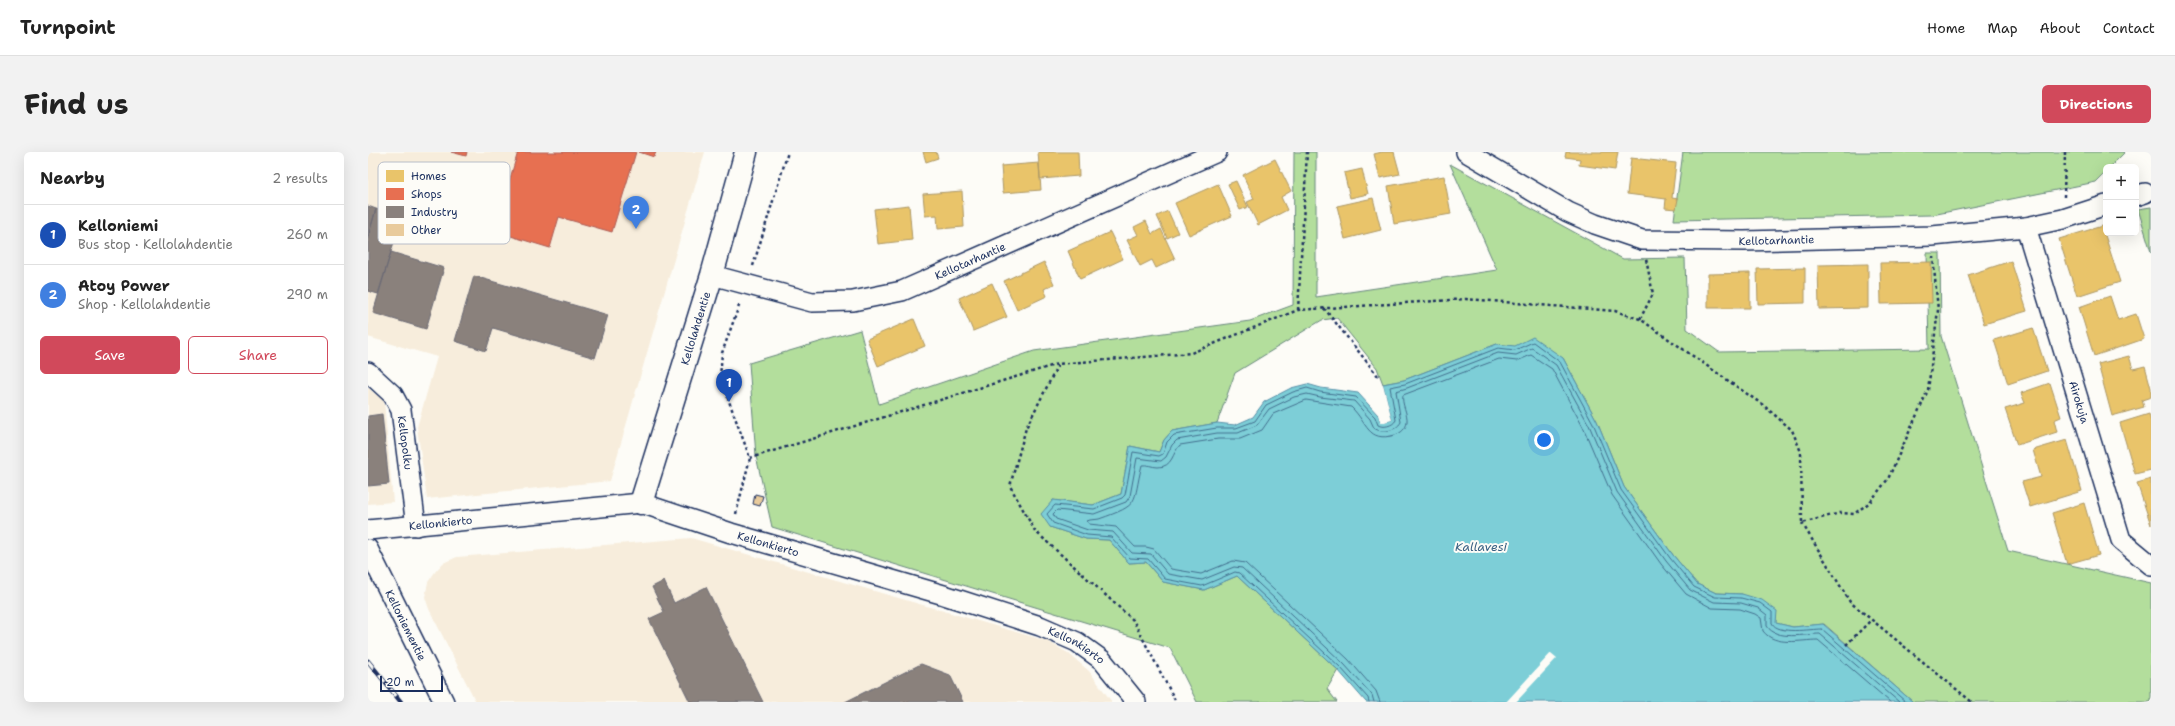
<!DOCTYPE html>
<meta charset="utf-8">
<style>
:root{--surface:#fff;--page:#f2f2f2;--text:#222;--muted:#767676;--line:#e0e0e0;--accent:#d1495b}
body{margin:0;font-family:"Shantell Sans",sans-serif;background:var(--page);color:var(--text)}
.controls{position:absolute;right:12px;top:12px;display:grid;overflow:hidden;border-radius:6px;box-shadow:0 4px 16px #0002}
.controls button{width:36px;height:36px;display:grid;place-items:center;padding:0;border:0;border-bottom:1px solid var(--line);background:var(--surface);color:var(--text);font:20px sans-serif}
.scale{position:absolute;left:12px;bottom:10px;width:63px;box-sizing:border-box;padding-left:4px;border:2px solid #1b2f5e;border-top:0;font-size:11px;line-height:14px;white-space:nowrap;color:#1b2f5e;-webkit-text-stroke:3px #fdfcf7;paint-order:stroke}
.you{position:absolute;left:1176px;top:288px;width:14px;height:14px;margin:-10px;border:3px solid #fff;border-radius:50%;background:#1a73e8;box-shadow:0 0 0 6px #1a73e833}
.badge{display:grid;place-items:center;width:26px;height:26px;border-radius:50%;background:var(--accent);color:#fff;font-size:13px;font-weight:700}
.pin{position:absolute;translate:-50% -33px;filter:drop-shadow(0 1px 2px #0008)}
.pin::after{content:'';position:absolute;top:21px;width:14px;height:12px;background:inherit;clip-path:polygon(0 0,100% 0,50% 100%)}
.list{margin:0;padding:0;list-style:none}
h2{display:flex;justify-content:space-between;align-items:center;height:52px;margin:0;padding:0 16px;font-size:17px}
h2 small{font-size:13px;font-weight:400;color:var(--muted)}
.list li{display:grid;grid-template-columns:26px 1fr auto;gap:12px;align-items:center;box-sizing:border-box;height:60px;padding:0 16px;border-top:1px solid var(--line)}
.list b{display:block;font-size:15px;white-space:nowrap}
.list p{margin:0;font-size:13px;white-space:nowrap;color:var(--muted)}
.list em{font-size:13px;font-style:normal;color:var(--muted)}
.actions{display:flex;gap:8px;padding:12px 16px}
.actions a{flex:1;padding:9px 0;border:1px solid var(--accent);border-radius:6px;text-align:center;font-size:14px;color:var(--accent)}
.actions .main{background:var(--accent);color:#fff}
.map{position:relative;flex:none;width:1783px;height:550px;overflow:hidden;border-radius:6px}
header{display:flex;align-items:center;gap:24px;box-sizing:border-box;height:56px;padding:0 20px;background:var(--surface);border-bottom:1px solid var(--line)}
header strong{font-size:19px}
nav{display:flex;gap:22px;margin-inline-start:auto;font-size:14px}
.intro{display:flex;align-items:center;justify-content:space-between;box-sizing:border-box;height:96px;padding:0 24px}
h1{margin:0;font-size:28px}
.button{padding:10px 18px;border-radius:6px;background:var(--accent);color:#fff;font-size:14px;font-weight:700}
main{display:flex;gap:24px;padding:0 24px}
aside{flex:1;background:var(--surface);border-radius:6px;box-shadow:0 4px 16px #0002}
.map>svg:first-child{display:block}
.built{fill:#f7eddc}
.green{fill:#b3de9c;stroke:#67867d}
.water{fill:#7dced7;stroke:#568ea7}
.pier{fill:#fdfcf7}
.homes{fill:#e9c46a;stroke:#ab9766}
.shops{fill:#e76f51;stroke:#aa5c55}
.industry{fill:#8a817c;stroke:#696873}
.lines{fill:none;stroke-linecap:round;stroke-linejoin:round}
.shore{stroke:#426f8e;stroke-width:1}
.building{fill:#e9cb9c;stroke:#1b2f5e}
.street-casing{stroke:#1b2f5e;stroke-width:22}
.secondary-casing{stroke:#1b2f5e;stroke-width:25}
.path{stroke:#1b2f5e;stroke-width:2.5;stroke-dasharray:3 3;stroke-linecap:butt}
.street{stroke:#fdfcf7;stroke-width:19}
.secondary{stroke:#fdfcf7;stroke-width:22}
.rail-casing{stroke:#1b2f5e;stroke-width:4.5}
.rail{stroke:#fdfcf7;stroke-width:3;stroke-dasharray:9;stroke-linecap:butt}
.labels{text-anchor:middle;stroke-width:4;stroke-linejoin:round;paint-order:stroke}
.street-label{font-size:11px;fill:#1b2f5e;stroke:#fdfcf7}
.water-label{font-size:12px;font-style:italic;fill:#385f82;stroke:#fdfcf7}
.key{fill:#fdfcf7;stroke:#b9bec9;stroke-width:1}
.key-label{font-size:11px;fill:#1b2f5e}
</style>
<header>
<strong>Turnpoint</strong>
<nav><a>Home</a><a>Map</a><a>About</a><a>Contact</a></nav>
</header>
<div class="intro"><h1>Find us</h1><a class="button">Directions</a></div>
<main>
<aside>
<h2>Nearby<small>2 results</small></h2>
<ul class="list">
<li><span class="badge" style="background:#1a4fb4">1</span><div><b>Kelloniemi</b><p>Bus stop · Kellolahdentie</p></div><em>260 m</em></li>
<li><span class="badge" style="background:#3f7fe0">2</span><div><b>Atoy Power</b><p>Shop · Kellolahdentie</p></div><em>290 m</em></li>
</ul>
<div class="actions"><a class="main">Save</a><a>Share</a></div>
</aside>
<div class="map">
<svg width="1783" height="550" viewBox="0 0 1783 550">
<rect width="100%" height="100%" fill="#fdfcf7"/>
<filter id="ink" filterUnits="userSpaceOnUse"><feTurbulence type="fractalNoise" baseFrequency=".025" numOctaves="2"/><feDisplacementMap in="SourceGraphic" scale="8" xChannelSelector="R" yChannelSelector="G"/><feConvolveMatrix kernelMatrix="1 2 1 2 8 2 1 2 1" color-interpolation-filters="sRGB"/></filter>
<g filter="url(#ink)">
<path class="built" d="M0,0h337l-95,329 -183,18 -10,-72 20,-70 -69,-20z
M0,236l16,13 9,101 -25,2z
M323,386l356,103 21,12 21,18 23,31h-636l-47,-93 -4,-12 3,-15 7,-10 8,-9 14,-6z"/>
<path class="green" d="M926,0h22v145l181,-27 -47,-106 173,95 62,-1 2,71 32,23 210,-3 -2,-96h13l1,83 67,215 143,32v119h-238l-89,-78 -31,3 -18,-4 -33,-29 -26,-1 -19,-9 -24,-29 -49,-68 -27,-66 -34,-63 -66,-14 -93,36 -21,4 -6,-16 -40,-50 -15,2 -87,53 -18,50 -45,8 -8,9 -5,12 -29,-6 -9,48 -28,11 -40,-5 -3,27 36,12 23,1 20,23 17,-1 17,20 41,8 33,-14 101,94 -11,19 10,13h-140l-27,-54 -398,-121 -16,-71 -7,-93 111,-33 19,74 155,-53 216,-30 43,-16z
M1315,0h442l-15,15h-4v5l-10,10 -164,33 -258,5z
M1783,55v45l-13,-43z"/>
<path class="water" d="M1165,185l30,21 34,63 27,66 49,68 24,29 19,9 26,1 20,6 15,11 -1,12 17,4 30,-3 90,78h-547l-28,-32 -101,-94 -33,14 -41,-8 -17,-20 -17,1 -20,-23 -23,-1 -36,-12 -9,-13 12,-14 40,5 28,-11 9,-48 29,6 5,-12 8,-9 45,-8 18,2 18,-8 11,-15 27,-14 16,-4 14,4 37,5 20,22 3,8 11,-3 -9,-36 21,-4 93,-36 18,2z"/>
<path class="pier" d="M1015,232l9,36 -11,3 -3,-8h2l2,5 8,-1 -9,-34z
M1183,501l6,5 -41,44h-10z"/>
<path class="homes" d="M555,0h13l2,6 -12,4z
M670,0h40l1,24 -39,3z
M1014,0h12l6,22 -20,4 -6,-24z
M1198,0h52l-3,18 -36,-5 1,-6 -15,-2z
M1263,6l45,5 -4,35 6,1 -2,10 -11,-1 1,-9 -39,-5z
M907,7l16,32 -10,6 6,13 -29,15 -11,-23 7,-3 -11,-24z
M671,11l2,27 -38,3 -2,-27z
M994,17l6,25 -18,4 -6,-25z
M1076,24l7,38 -57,10 -6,-38z
M868,29l12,26 -8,3 -12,-26z
M850,32l14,32 -43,19 -14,-32z
M594,39l2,36 -26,2 -1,-14 -12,1 -2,-22z
M1005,46l8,32 -36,9 -8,-33z
M541,53l3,35 -34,4 -4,-35z
M800,59l10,22 -11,5 -10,-22z
M778,69l6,13 9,-5 14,30 -19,9 -4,-8 -12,6 -13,-26 11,-5 -4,-8z
M1734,74l18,56 -43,14 -18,-57z
M742,80l13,27 -43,20 -12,-28z
M1643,109l16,50 -43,13 -16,-49z
M676,110l10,22 -10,5 3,7 -30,14 -13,-29z
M1563,110l1,41 -51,1 -1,-41z
M1500,112v44l-49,1 -1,-44z
M1437,116v35l-47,1 -1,-35z
M1382,121v35h-42v-34z
M624,131l15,34 -34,14 -14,-33z
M1742,144l8,24 18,-6 8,25 -50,17 -15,-49z
M546,167l11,27 -47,20 -11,-27z
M1665,176l14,43 -39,13 -14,-44z
M1761,204l4,13 12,-3 6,22v9l-9,3 2,7 -32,9 -14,-52z
M1682,231l11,34 -7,3 3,12 -40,13 -12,-36 20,-6 -4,-10z
M1781,262l2,8v48l-16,4 -15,-51z
M1699,288l15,51 -52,16 -8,-25 19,-5 -8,-27z
M1783,327v46l-14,-42z
M1716,351l15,52 -32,9 -15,-51z"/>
<path class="shops" d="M83,0h16l-1,4z
M150,0h118l-24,80 -53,-15 -9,31 -56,-17z
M271,0h17l-2,5z"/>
<path class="industry" d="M0,54l8,3 -8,28z
M8,57l26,7 -24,78 -10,-3v-54z
M23,100l53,16 -18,61 -53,-16z
M106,124l134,39 -13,43 -102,-30 -7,23 -31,-10z
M14,262l7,70 -21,2v-70z
M296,429l10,22 32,-16 57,115h-73l-41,-83 15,-7 -12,-25z
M553,512l29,11 13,27h-118z"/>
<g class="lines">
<path class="shore" d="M1001,550l-1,-4 -28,-31 -101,-94 -4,-1 -33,14 -37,-7 -17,-20 -18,-1 -19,-21 -24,-2 -34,-12 -6,-9 8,-9 39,4 28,-11 3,-3 8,-43 26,4 4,-2 4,-12 7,-7 43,-7h19l19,-7 11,-16 27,-13 14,-4 13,4 36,5 19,20 3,8c5,3 15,1 18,-5l-6,-33 15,-3 93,-36 17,2 18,-8 27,20 33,61 28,67 49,68 24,29 21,10 26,1 19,5 12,9v11c6,12 38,6 50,6l84,73
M1006,550l-2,-7 -28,-31 -102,-96 -8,-1 -32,13 -34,-6 -17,-20 -19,-1 -19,-21 -25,-2 -32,-11 -3,-5 4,-4 37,4 32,-12 4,-6 7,-38 24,3 5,-4 6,-12 5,-5 40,-7h21l19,-8 12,-16 25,-12 13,-3 13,3 34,4 16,18 4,9c8,6 22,3 27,-6l-5,-31 11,-3 91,-35 18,2 16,-7 24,17 33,60 28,67 49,69 24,29 24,12 27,1 17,5 9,7v11c9,15 39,8 53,8l79,68
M1012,550l-4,-11 -28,-32 -103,-96 -12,-2 -32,13 -30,-5 -17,-20 -8,-2h-11l-19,-20 -27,-3 -2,-3c4,-2 8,-1 12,-2 43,-15 33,-15 43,-54 5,-1 10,2 16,2 15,0 14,-14 22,-22l38,-6h22l22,-9 11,-16 33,-14 45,7c17,16 16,36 44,28 6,-2 11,-6 12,-13 1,-9 -6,-18 -4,-27l96,-36 18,2 14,-6 21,14 31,58 29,68 49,69 25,30 26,14 28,1 15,5 6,4 2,13c12,16 38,9 55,9l72,62"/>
</g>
<path class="building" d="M387,342l8,2 -3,10 -7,-2z"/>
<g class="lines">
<defs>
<g id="street">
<path id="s1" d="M1098,0l102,60 27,12 47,16 102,1 188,-5 94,-9 37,-8 43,-14"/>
<path d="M1768,44l9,-3"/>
<path id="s2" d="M1658,75l95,313 30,25"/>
<path id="s3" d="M344,123l100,27 41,-1 49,-10 315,-139"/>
<path id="s4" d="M0,220l25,23 8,15 15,116"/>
<path id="s5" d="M0,378l273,-27 90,30 213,62 96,31 37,16 25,18 34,42"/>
<path id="s6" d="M0,397l76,153"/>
</g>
<g id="secondary">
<path id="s7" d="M273,351l71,-228 34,-123"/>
</g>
</defs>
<use href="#street" class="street-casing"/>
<use href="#secondary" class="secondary-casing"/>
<path class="path" d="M1696,45l1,-45
M385,114l35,-114
M956,156l54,68
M930,158l9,-158
M1272,167l13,-25 -7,-35
M690,213l-32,63 -16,58 25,45 98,89 43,82
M382,306l308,-94 133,-11 107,-43 168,-11 149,12 25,8 123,86 29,25 9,22 1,71 38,-10 14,1 16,-12 18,-23 40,-89 10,-80 -5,-53
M368,362l14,-56 -30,-81 2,-24 18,-50
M1434,371l48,79 122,100
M1478,493l25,-25"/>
<use href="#street" class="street"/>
<use href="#secondary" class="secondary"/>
<defs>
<path id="rail" d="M0,509l33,41"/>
</defs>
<use href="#rail" class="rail-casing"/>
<use href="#rail" class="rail"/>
</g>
</g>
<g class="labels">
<g class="street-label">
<text dy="4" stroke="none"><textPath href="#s1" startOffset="332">Kellotarhantie</textPath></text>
<text dy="4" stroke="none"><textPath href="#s3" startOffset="269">Kellotarhantie</textPath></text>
<text dy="4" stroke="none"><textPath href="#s7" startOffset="183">Kellolahdentie</textPath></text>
<text dy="4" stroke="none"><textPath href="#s2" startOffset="183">Airokuja</textPath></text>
<text dy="4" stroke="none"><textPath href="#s4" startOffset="84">Kellopolku</textPath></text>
<text dy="4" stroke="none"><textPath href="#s5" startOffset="73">Kellonkierto</textPath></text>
<text dy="4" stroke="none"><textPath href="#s5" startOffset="408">Kellonkierto</textPath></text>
<text dy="4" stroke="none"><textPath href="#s6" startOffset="85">Kelloniementie</textPath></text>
<text dy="4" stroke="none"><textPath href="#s5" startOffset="733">Kellonkierto</textPath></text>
</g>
<g class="water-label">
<text x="1113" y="399">Kallavesi</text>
</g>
</g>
<rect x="10" y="10" width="132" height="82" rx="6" class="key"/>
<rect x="18" y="18" width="18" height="12" fill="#e9c46a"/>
<rect x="18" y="36" width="18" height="12" fill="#e76f51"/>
<rect x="18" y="54" width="18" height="12" fill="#8a817c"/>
<rect x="18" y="72" width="18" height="12" fill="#e9cb9c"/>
<g class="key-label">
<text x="43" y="28">Homes</text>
<text x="43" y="46">Shops</text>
<text x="43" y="64">Industry</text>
<text x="43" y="82">Other</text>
</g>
</svg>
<div class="controls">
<button>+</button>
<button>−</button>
</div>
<div class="scale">20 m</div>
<div class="you"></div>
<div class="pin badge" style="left:361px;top:250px;background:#1a4fb4">1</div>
<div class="pin badge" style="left:268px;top:77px;background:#3f7fe0">2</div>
</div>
</main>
